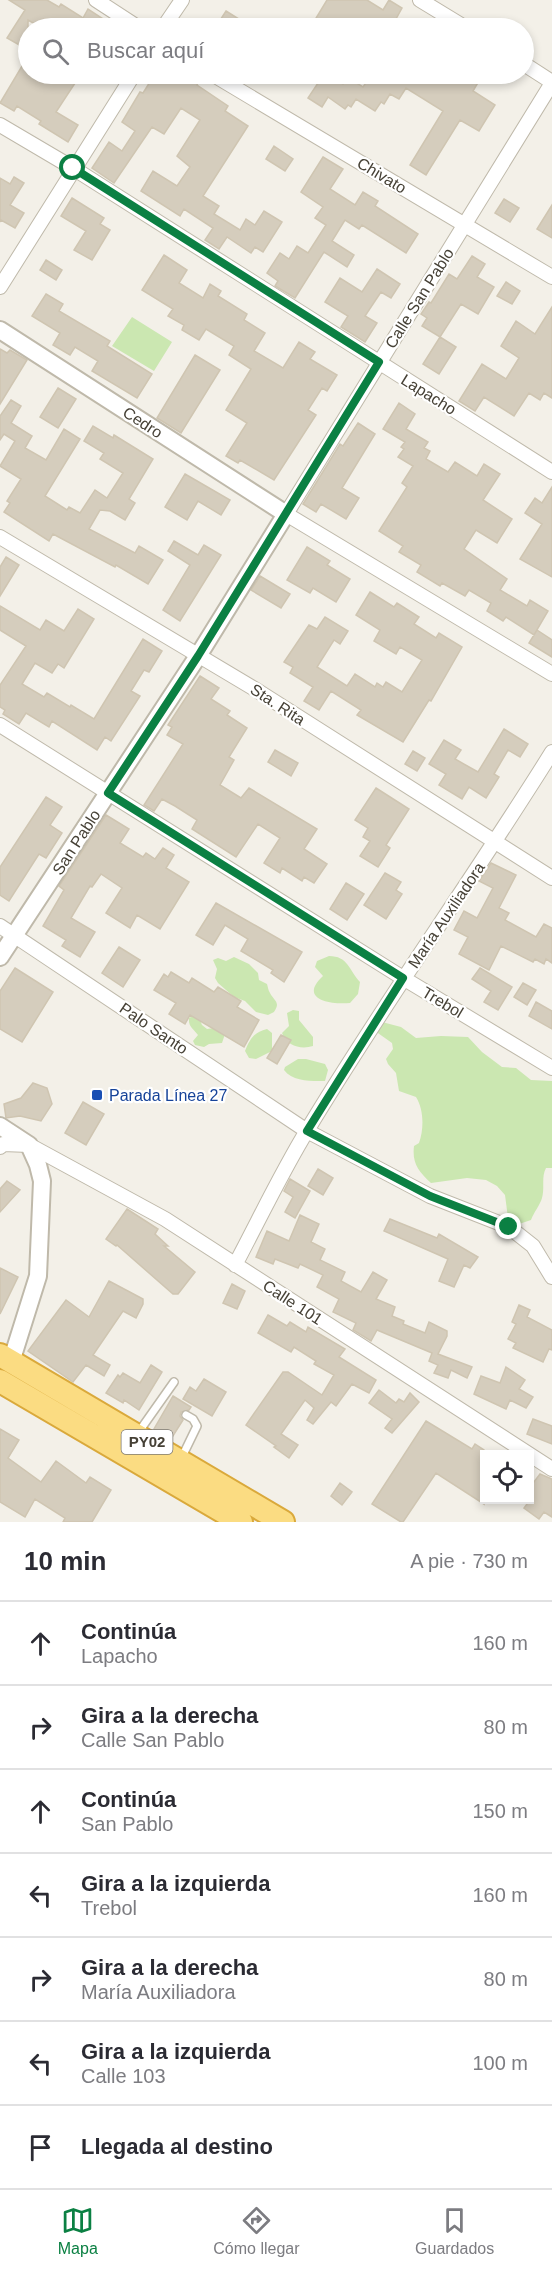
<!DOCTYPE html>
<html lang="es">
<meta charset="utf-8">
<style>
:root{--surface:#fff;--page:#f7f7f7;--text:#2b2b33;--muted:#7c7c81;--line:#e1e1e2;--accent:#0b8043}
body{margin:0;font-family:Arial,sans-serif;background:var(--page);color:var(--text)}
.controls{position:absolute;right:18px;bottom:18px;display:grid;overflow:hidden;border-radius:0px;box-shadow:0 3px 9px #0003}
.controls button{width:54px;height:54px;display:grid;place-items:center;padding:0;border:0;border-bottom:2px solid var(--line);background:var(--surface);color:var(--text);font:30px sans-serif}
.stop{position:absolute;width:18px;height:18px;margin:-14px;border:4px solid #0b8043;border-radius:50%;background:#fff}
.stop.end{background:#0b8043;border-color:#fff;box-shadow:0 2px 6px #0008}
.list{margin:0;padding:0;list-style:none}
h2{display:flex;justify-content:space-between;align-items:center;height:78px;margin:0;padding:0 24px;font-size:26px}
h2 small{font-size:20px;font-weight:400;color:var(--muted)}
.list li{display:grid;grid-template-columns:39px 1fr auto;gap:18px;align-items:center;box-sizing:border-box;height:84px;padding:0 24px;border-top:2px solid var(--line)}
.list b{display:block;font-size:22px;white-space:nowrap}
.list p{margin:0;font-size:20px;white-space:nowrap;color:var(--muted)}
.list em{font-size:20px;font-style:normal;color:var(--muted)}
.icon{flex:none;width:33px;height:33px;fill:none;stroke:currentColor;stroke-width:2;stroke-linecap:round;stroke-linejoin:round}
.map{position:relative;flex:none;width:552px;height:1522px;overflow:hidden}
.search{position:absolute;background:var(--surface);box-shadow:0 3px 9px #0003;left:18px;right:18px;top:18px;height:66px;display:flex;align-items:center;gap:15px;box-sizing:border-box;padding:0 21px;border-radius:33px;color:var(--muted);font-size:22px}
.sheet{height:666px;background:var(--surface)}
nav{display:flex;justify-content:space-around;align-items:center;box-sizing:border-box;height:84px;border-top:2px solid var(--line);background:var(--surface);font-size:16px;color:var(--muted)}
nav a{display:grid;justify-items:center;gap:3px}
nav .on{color:var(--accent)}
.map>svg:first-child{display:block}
.green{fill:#cbe7b1}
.building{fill:#d5cdbd;stroke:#cfc5b1;stroke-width:1.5}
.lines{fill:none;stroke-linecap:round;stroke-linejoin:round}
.service-casing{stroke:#bfb9aa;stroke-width:10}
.minor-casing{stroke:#bfb9aa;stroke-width:16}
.tertiary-casing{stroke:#bfb9aa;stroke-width:20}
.trunk-casing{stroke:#daa93b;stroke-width:26}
.service{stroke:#fff;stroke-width:7}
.minor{stroke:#fff;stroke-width:14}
.tertiary{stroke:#fff;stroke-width:16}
.trunk{stroke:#fbdc82;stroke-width:22}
.route{stroke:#0b8043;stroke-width:8}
.transit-dot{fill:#1a4fb4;stroke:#fff;stroke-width:2}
.labels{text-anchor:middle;stroke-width:4.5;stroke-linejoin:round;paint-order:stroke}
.shield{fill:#fff;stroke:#7e7a72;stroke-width:1.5}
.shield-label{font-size:15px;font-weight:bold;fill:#464136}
.street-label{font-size:16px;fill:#464136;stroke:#fff}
.transit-label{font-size:16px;fill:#164399;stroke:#fff;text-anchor:start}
</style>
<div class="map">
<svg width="552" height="1522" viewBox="0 0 552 1522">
<rect width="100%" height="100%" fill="#f3f0e8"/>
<path class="green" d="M132,317l40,25 -18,29 -42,-25z
M329,956c19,0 20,14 31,26l-2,12 -8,9c-20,2 -52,-4 -27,-27l-8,-9 2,-6z
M234,957l15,7 9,9 1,7 8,4c1,3 1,6 3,9 4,8 11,9 4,19l-6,3 -12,-3 -11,-11 -11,-4 -16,-14 -3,-5 2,-9 -4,-9 5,-2 8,3z
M293,1010l6,1v9l14,17v9c-12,4 -26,0 -31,-13l7,-7 -2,-13z
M193,1016l7,4 2,5 5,4 7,-1 11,6 -3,9 -13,1 -5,3 -9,-2 -2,-4 5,-6c-4,-6 -10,-8 -9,-17z
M382,1022l19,5 15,11 25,-2 27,1 14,15 20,15 14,1 15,12 21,1v87h-6c-5,9 -1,19 -4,30 -2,7 -8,14 -11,22l-12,4 -11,-6 -3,-23 -8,-9 -11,-6 -19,-2 -36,5c-13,-12 -19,-20 -17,-37l5,-3c5,-14 5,-33 -3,-46l-17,-6 -3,-18 -8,-9 -2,-5 7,-10 -1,-6 -17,-12z
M267,1029l5,4v18l-16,8 -7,-1 -4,-7c5,-12 9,-19 22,-22z
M298,1059h8l19,5 3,6 -3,11c-14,0 -32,1 -41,-11l1,-3z"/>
<path class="building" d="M9,0h38l12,7 2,-3 22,14 5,-9 29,19h-75l-14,-8v30l-21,-12 18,-28z
M327,0h40l16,10 6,-10 13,8 -6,11 15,9h-101z
M226,11l16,10 -5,7h-22z
M28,56v18h53l-25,38 22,13 -10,17 -29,-18 2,-3 -24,-15 -3,5 -14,-8z
M155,74h36l9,5 -3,6 31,21 -3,5 23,15 -45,70 16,10 -5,8 26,16 6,-11 9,6 9,-14 18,11 -19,30 -8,-5 -4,6 -24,-16 -8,12 -14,-9 8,-12 -29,-19 -4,7 -39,-25 12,-20 24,15 13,-19 -13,-11 23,-36 -19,-12 -17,26 -12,-7 -38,56 -22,-15 17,-26 13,9 13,-20 -13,-9 18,-30 3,1z
M324,74l19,10 4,-7 16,10 9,-13h111l-10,17 22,14 -16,26 -19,-11 -34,55 -16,-10 33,-54 -37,-23 -7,11 -9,-5 -6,10 -3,-2 -6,9 -19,-12 -5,8 -3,-2 -3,4 -17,-12 -6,10 -14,-9z
M274,146l19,13 -8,12 -19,-12z
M323,157l20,12 -13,20 25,16 8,-13 15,9 -3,5 43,28 -12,19 -44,-28 -3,4 -14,-9 -13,21 22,14 -7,12 -23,-15 -29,46 -20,-12 3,-5 -11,-8 13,-20 9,6 8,-13 11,7 18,-28 -11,-7 8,-11 -22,-15z
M14,177l10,6 -14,22 14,8 -9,15 -14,-8 -1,2v-44l10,6z
M72,198l32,20 -4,6 10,6 -18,30 -18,-10 12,-19 -25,-15z
M504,199l15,9 -9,14 -15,-9z
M552,205v33l-15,-9z
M164,255l23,15 -8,13 24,15 7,-14 11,7 -3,5 29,18 -3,6 21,13 -11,18 29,17 16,-26 16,10 -5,7 27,16 -10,16 -5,-3 -14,22 8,5 -42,65 -34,-20 -2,3 -12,-7 21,-33 -21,-13 25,-41 -22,-14 5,-9 -28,-17 -7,11 -17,-10 2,-5 -16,-9 5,-7 -31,-19z
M472,256l13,8 -8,13 17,10 -16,27 -17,-10 -21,33 -18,-11 5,-8 -6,-4 8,-12 2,1 18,-29 8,5z
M46,260l16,10 -6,10 -16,-10z
M377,269l23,15 -9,14 -10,-6 -16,24 12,7 -12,19 -24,-15 7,-11 -23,-14 15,-24 22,14z
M506,282l14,9 -8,13 -15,-8z
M46,294l17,10 -4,7 51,30 -3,5 45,28 -15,24 -45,-27 6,-10 -23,-14 -5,8 -17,-10 7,-12 -28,-17z
M552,307v91l-8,-5 -4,7 -11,-7 -15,23 -30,-19 -9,14 -16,-10 23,-37 24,15 13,-21 -18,-12 15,-25 19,13z
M440,337l16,10 -17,27 -16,-10z
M0,349l7,4 3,-3 17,10 -27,44z
M195,355l25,15 -39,63 -24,-15z
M58,388l18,11 -18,29 -18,-11z
M11,400l10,6 -10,17 21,13 -7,12 21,12 18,-31 16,10 -35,57 22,14 2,-3 11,6 15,-23 12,8 16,-25 -23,-14 4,-6 -20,-12 9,-15 20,12 1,-3 39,24 -24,40 6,4 -10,17 -15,-9 -10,-1 -11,19 46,24 4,-7 24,14 -15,24 -32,-19 -1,2 -62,-33 -4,7 -45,-29 6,-9 -3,-2 14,-22 -21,-13 15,-25 -11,-7 -4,6v-24z
M399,403l16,11 -9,15 22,13 -4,6 6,3 -4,8 22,13 7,-10 22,14 7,-12 16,10 -17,26 29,19 -15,24 -21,-13 -12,19 43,30 -7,11 27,16 3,-6 18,11 -14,24 -28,-18 -3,4 -16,-10 4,-8 -22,-13 -4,6 -23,-13 -2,3 -23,-14 4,-7 -22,-13 4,-6 -24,-15 28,-44 -5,-4 11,-17 -15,-9 6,-8 -3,-2 4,-5 -22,-13z
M358,423l17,11 -33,54 17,10 -13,21 -25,-15 -5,8 -13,-8 37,-60 3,2z
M185,474l45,26 -9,15 -23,-14 -11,19 -22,-13z
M552,487v90l-32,-18 22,-35 -17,-11 10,-15 7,5z
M174,541l24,14 6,-10 17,10 -41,66 -17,-11 27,-45 -22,-14z
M307,547l23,14 -3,4 23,14 -14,23 -23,-14 -3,5 -23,-13z
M6,557l13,8 -19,31v-29z
M260,576l30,18 -9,14 -30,-18z
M370,592l24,15 3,-4 22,14 -5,7 22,14 3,-5 23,14 -31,54 -2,-1 -26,42 -46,-27 4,-5 -30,-19 -12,19 -15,-9 9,-14 -23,-14 3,-6 -9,-5 25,-37 8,4 8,-12 23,14 -8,13 -6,-4 -17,27 30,19 8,-12 20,13 2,-4 6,4 3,-5 16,10 20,-32 -22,-13 -4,7 -22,-13 6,-11 -24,-15z
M0,606l40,24 6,-10 18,11 14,-22 16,10 -30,49 -6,-4 -6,9 -17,-10 -13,21 22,13 3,-4 23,14 1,-2 23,14 49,-80 19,12 -13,21 -5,-2 -13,21 9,5 -29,45 -6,-4 -8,13 -45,-29 -3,6 -23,-14 -7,11 -16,-10 2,-4 -5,-3v-22l26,-39 -26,-16z
M537,630l15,10v17l-23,-14z
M200,676l19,12 -8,11 19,12 -3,4 20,13 -18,29 5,3 -14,25 21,13 8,-10 68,41 -13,20 23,15 -13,19 -10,-6 -2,4 -20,-13 -2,5 -16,-10 16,-25 -22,-14 -22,33 -44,-28 5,-9 -22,-14 -13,-7 -8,12 -10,-6 39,-61 -16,-9 5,-8 -4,-2z
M504,729l24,15 -8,13 -12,-7 -14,24 5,3 -13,21 -17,-11 -7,12 -23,-14 7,-11 -17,-10 15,-24 17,10 -6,9 23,13z
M275,750l23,13 -7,13 -23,-14z
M413,751l12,7 -8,13 -12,-7z
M376,788l33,21 -23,36 4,3 -12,19 -18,-11 10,-15 -7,-4 5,-9 -13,-8z
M46,797l16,10 -12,18 12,8 -16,25 -7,-4 -30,47 -9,-6v-28z
M106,815l23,14 -9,14 23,14 3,-4 9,6 8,-11 11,7 -8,13 23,14 -29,47 -23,-14 -7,13 -24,-15 16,-25 -21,-14 -9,13 -2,-1 -19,32 24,14 -15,25 -18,-11 4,-6 -23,-14 21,-36 -5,-4z
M491,863l25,12 -17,33 10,5 -4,7 31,17 8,-13 8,4v35l-6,-4 -2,5 -9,-5 -2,3 -32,-16 -12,24 -30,-16 9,-17 -14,-7 10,-19 13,7 16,-30 -14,-7z
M385,873l16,9 -5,8 6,4 -16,25 -22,-14z
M346,883l18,11 -17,26 -17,-11z
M216,903l86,49 -18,30 -13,-9 2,-3 -32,-19 7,-12 -23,-14 -12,20 -17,-10z
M119,947l21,13 -17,27 -21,-14z
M15,968l38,24 -31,50 -22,-13v-38z
M480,968l32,19 -14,23 -14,-8 7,-11 -19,-12z
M171,972l18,11 3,-5 22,14 4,-5 23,14 -4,6 22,13 -15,27 -54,-32 -5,9 -16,-10 7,-11 -22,-13 10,-16 4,3z
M523,983l13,7 -9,15 -13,-8z
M536,1002l16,9v18l-23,-13z
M281,1035l10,5 -14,24 -10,-6z
M33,1083l14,5 5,16 -11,17 -21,-5 -14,2 -2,-14 17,-6z
M83,1102l21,12 -18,31 -21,-12z
M318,1169l15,9 -10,17 -15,-9z
M290,1179l20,12 -15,27 -10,-6 8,-15 -9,-6z
M7,1181l13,9 -20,22v-23z
M127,1209l31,20 -3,5 13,12h-4l31,26 -17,22h-5l-56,-49 -1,1 -10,-7z
M300,1215l19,9 -8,18 14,7 -5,11 25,12 -4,9 20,11 12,-20 14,8 -11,19 19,8 -3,9 12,5 -1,3 22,9 4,-11 18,9v5l-9,18 34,13 -5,11 -16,-8 -3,8 -14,-5 4,-8 -9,-4 3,-8 -55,-23 -6,11 -18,-11 3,-7 -23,-11 6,-13 -22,-12 6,-12 -23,-11 -2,4 -23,-9 -2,5 -17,-7 11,-26 22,10z
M390,1219l47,19 2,-4 39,23 -8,11 -6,-3 -10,22 -15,-6 9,-22 -64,-28z
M0,1268l18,9 -18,37z
M109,1281l34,18v5l-7,14 -13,-7 -30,44 17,10 -6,11 -18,-11 -13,17 -45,-31 38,-51 23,17z
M232,1284l13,7 -8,18 -14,-6z
M519,1305l11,5 -3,7 25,13v20l-3,-1 -6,13 -30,-14 3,-5 -8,-4 8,-15 -4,-2z
M268,1315l19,11 3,-4 16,10 2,-5 37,22 -6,8 37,23 -7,13 -17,-9 -16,22 -5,-4 -18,22 -6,-4 7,-12 -9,-8 -24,34 17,11 -9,13 -15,-11 2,-1 -30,-21 37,-53h5l34,23 12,-20 -20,-11 2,-3 -22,-14 -3,5 -33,-19z
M151,1365l11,7 -23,38 -15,-10 -1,3 -17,-10 12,-18 2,2 3,-4 17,10z
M506,1367l19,13 -6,9 14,8 -7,11 -16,-8 -4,9 -32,-15 7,-18 19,7z
M204,1379l22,13 -14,24 -29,-17 7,-12 6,4z
M379,1390l17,13 3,-4 5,3 6,-9 9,9 -27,31 -7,-5 7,-9 -23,-16z
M173,1396l18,11 -2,3 -8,2 -1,4 3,4 -12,19 -17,-10z
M533,1419l19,7v18l-25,-10z
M426,1421l46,28 3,-5 9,6v54l-48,-31 -33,49h-2l-29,-18z
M0,1429l19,11 -11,18 33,24 15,-21 30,22 4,-6 21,13 -19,32h-29l2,-4 -30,-19 -10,18 -25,-15z
M540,1474l12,5v38l-8,-5 -5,7 -15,-11 6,-8v-21l4,3z
M340,1483l12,9 -10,13 -11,-9z"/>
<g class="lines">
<defs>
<path id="service" d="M138,1433l36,-51
M181,1459l16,-33 -4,-7 -7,-4"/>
<path id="minor" d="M96,0l43,28
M420,0l46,28
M163,28l19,-28
M524,64l28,18
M212,74l340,203
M552,83l-266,431 266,160
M0,125l73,43 479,304
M0,287l134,-213
M0,537l253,151 299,190
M0,725l403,253 149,90
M0,926l307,205 123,65 79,31 24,19 19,31
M0,1147l3,-3 26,1 136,74 387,250
M235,1265c24,-45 46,-92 73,-136 77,-128 165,-250 244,-377"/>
<path id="tertiary" d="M0,330l286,184 -88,142 -198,301
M0,1126l29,19 9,20 4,16 -4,95 -27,86"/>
<path id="trunk" d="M0,1355l283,167
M0,1381l241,141"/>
</defs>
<use href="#service" class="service-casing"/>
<use href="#minor" class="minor-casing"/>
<use href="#tertiary" class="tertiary-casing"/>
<use href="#trunk" class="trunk-casing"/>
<use href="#service" class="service"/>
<use href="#minor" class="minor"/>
<use href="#tertiary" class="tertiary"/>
<use href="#trunk" class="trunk"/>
</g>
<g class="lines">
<path class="route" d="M73,168l306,194 -181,294 -90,137 295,185 -96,153 123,65 79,31"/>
</g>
<rect class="transit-dot" x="91" y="1089" width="12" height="12" rx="3"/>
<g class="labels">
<rect class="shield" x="121.5" y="1430" width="51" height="24" rx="4.5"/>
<g class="shield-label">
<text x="147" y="1447">PY02</text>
</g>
<g class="street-label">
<text transform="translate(382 175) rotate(31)" y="6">Chivato</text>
<text transform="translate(419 298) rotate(-58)" y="6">Calle San Pablo</text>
<text transform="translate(429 394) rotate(32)" y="6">Lapacho</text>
<text transform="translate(143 422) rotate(33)" y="6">Cedro</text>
<text transform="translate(278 704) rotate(33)" y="6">Sta. Rita</text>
<text transform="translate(76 842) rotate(-57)" y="6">San Pablo</text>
<text transform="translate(446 915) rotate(-56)" y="6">María Auxiliadora</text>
<text transform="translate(443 1002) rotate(31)" y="6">Trebol</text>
<text transform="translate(154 1028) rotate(34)" y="6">Palo Santo</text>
<text transform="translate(293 1302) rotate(33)" y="6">Calle 101</text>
</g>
<g class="transit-label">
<text x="109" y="1101">Parada Línea 27</text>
</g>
</g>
</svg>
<div class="controls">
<button><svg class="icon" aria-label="locate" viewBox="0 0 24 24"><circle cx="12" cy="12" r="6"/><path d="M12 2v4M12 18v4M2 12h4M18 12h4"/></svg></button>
</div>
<div class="stop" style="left:73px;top:168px"></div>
<div class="stop end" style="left:509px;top:1227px"></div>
<div class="search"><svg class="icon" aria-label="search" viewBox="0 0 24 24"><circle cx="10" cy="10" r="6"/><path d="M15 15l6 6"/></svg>Buscar aquí</div>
</div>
<section class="sheet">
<h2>10 min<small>A pie · 730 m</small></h2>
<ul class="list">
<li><svg class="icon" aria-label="ahead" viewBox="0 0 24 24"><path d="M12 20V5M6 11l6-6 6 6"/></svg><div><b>Continúa</b><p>Lapacho</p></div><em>160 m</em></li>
<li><svg class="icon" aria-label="right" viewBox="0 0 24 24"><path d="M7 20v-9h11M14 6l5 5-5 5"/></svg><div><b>Gira a la derecha</b><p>Calle San Pablo</p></div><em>80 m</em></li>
<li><svg class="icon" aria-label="ahead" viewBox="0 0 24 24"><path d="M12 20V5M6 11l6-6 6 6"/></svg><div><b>Continúa</b><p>San Pablo</p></div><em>150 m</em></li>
<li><svg class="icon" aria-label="left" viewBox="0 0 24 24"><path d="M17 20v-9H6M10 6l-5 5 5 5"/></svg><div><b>Gira a la izquierda</b><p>Trebol</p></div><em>160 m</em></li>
<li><svg class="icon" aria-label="right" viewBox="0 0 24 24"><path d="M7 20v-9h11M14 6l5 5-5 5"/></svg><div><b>Gira a la derecha</b><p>María Auxiliadora</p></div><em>80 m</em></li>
<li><svg class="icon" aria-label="left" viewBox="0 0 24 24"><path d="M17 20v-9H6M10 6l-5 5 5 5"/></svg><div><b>Gira a la izquierda</b><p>Calle 103</p></div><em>100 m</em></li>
<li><svg class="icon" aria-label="arrive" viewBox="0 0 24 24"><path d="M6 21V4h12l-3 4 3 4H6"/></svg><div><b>Llegada al destino</b></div></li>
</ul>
</section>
<nav>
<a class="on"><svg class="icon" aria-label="map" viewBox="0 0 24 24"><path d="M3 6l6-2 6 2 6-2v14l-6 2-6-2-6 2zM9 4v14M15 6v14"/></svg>Mapa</a>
<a><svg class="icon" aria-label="directions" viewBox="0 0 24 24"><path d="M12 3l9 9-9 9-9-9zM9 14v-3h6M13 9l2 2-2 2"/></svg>Cómo llegar</a>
<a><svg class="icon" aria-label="saved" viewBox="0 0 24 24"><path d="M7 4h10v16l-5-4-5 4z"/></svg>Guardados</a>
</nav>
